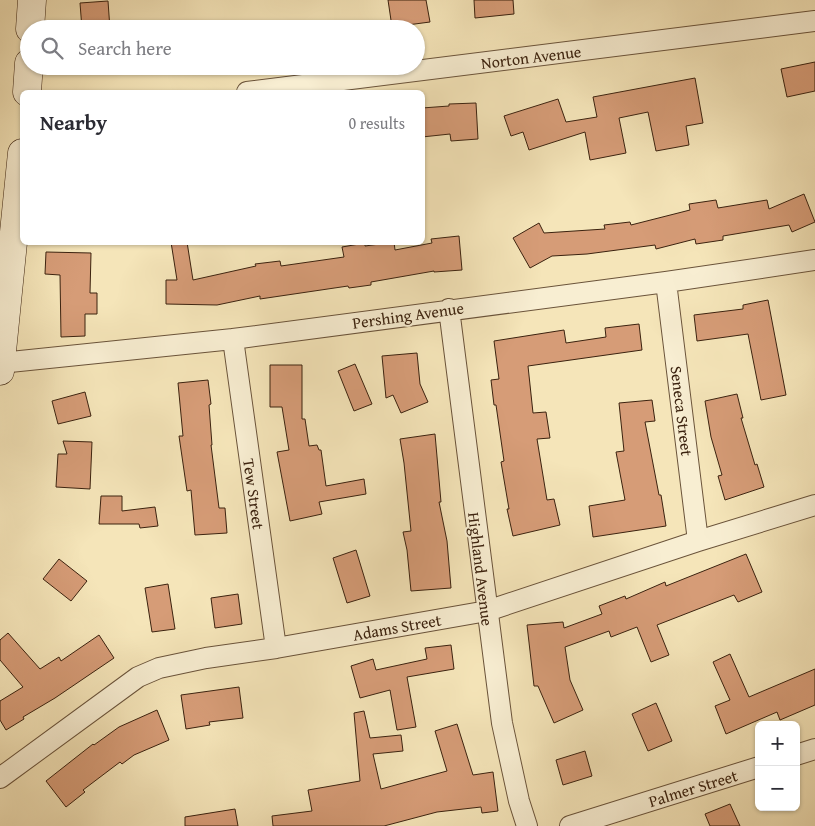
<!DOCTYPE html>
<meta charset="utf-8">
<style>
:root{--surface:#fff;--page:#f2f2f3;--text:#2b2b33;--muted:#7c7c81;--line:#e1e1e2}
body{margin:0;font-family:"Gentium Book Plus",serif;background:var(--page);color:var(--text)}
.controls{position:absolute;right:15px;bottom:15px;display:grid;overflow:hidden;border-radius:8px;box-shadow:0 1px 4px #0004}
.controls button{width:45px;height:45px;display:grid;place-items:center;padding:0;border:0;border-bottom:1px solid var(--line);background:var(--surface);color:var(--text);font:25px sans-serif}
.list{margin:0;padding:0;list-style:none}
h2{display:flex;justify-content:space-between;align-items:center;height:65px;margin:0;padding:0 20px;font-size:21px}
h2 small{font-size:16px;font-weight:400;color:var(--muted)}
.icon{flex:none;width:28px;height:28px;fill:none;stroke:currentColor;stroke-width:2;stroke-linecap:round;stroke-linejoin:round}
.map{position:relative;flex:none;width:815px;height:826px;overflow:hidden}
.search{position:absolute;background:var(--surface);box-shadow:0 1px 4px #0004;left:20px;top:20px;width:405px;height:55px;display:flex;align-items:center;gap:12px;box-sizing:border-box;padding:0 18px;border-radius:28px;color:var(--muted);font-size:19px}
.panel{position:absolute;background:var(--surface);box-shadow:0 1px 4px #0004;left:20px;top:90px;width:405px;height:155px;border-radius:8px}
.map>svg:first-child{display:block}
.building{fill:#d69c77;stroke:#3b220f}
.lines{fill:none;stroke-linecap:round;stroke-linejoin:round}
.street-casing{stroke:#6a533a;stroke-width:22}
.secondary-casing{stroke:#3b220f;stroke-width:29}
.street{stroke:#f8eed2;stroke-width:20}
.secondary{stroke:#f8eed2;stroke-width:28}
.labels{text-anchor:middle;stroke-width:4;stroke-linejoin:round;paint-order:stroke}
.street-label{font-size:16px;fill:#3b220f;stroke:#f8eed2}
</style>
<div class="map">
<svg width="815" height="826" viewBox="0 0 815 826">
<rect width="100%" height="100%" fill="#f5e5b9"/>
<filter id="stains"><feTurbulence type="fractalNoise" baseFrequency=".004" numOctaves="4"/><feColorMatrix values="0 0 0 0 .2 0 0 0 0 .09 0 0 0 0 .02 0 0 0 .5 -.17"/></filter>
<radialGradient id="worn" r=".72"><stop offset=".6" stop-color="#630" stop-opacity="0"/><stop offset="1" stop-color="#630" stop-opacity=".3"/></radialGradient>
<path class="building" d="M388,0h38l4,22 -38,5z
M474,0h39l1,14 -39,4z
M108,1l2,28h-28l-2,-26z
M815,62v29l-28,6 -6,-28z
M695,78l8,45 -17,3 3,19 -33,6 -8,-39 -29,6 7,35 -36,7 -5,-28 -56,18 -6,-18 -12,4 -7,-20 54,-17 8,23 31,-5 -4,-20z
M476,103l2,36 -27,2 -1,-7 -28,3v-29l27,-2v-2z
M804,194l11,28 -23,10 -3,-7 -66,11v4l-27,4 -1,-5 -39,10 -1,-4 -68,9 -35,2 -22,12 -17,-30 26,-15 5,10 61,-4 -1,-4 26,-3 1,3 59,-15 -1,-6 27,-4 2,8 49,-8 2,9z
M459,236l3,34 -28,2v-1l-63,11v3l-22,3 -1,-2 -88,13v-3l-43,9 -51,-1v-24h11l-6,-38h16l6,38 63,-14 -1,-2 25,-3 1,5 63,-9 -2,-10 23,-4v3l29,-4 1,8 37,-7 -1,-4z
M46,252l45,1 -1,40h7v21h-12v22l-24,1 -1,-62 -15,-1z
M768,300l18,95 -25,5 -13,-66 -51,7 -3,-26 49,-6v-4z
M639,324l3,26 -114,16 5,47 13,-1 4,26 -13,1 10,61 7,-1 6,26 -47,11 -6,-27h2l-8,-47 3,-1 -8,-56h-2l-3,-25 8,-1 -5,-38 70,-11 2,13 40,-6 -1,-9z
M417,353l3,31 8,18 -27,11 -8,-18 -7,3 -4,-42z
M355,364l17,40 -18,7 -16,-40z
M270,365h32v54h3l4,27 8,-1 2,5h2l5,36 38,-7 2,15 -47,8 3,12 -32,7 -13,-69 12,-2 -7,-43h-12z
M208,380l3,24 -2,1 3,40h-1l8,63h6l2,25 -32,2 -4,-45 -4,1 -8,-55h4l-5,-53z
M85,392l6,24 -33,8 -6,-23z
M737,394l6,24h-2l14,47 2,-1 7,23 -39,13 -7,-24 4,-1 -11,-38 -6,-36z
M652,400l3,21 -10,1 14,73h2l5,31 -73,11 -4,-31 36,-6 -9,-48 8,-1 -5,-48z
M435,434l6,68h-2l8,39 4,47 -40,3 -4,-41 -4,-18 8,-1 -7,-68 -4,-24z
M63,441l29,1 -2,47 -34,-2 2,-33h9z
M101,496h21v15l33,-4 3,19 -18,2 -1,-4h-40z
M356,550l14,46 -23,7 -14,-45z
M746,554l16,38 -24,10 -4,-7 -77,30 12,30 -18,7 -14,-35 -26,10 -2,-6 -44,16 5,33 13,30 -29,13 -16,-37h-4l-7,-61 36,-3 1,6 38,-14 -3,-8 26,-10 1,3 39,-17 1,4z
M59,559l28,22 -16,20 -28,-22z
M168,584l7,45 -23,3 -7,-44z
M238,594l4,30 -27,4 -4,-30z
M8,633l32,36 19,-12 2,4 38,-26 15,23 -59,40 -32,19 1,2 -18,11 -6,-10v-19l23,-14 -23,-27v-20z
M451,645l3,24 -47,8 9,50 -19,3 -7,-40 -30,8 -9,-32 22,-7 3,11 51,-11 -2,-11z
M730,654l19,43 66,-28v36l-35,15 -3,-8 -51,22 -11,-28 15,-6 -17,-38z
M239,687l4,31 -34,4 1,3 -24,4 -5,-34z
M656,703l16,38 -24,10 -16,-37z
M157,710l12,30 -35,15 -12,9 -2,-2 -37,28 2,2 -19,15 -20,-26 47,-37 1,1 25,-18z
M364,711l6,27 31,-3 2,16 -30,3 8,35 66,-18 -12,-40 22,-7 16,51 20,-3 5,39 -16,2 -1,-6 -44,5 -53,14h-111l-1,-10 40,-5 -4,-21 52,-9 -6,-68z
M585,751l7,25 -29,9 -7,-25z
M730,804l10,22h-30l-5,-12z
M235,809l3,17h-53v-9z"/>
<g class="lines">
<defs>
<path id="street" d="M247,92l568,-71
M666,282l32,259
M449,309l53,414 17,78 8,25
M233,339l43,309
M0,363l233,-24 433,-57 149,-22
M796,755l19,-6
M0,778l138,-101 21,-9 47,-10 70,-10 211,-37 211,-70 117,-36
M570,826l189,-59"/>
<path id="secondary" d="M30,29l2,-29
M27,92l2,-29
M0,371l22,-218"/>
</defs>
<use href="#street" class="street-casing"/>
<use href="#secondary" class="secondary-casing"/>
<use href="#street" class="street"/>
<use href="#secondary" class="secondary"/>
</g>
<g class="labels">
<g class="street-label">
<text transform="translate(531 57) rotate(-7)" y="6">Norton Avenue</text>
<text transform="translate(408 315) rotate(-8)" y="6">Pershing Avenue</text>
<text transform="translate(682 411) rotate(83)" y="6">Seneca Street</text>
<text transform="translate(254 494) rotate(82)" y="6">Tew Street</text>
<text transform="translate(481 569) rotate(83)" y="6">Highland Avenue</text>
<text transform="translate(397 627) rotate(-10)" y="6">Adams Street</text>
<text transform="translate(693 788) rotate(-17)" y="6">Palmer Street</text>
</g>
</g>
<rect width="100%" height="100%" filter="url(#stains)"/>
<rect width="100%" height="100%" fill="url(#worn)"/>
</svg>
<div class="controls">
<button>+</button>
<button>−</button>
</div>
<div class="search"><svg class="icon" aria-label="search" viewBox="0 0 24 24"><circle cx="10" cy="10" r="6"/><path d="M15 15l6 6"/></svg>Search here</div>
<section class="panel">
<h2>Nearby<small>0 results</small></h2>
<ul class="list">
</ul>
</section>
</div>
